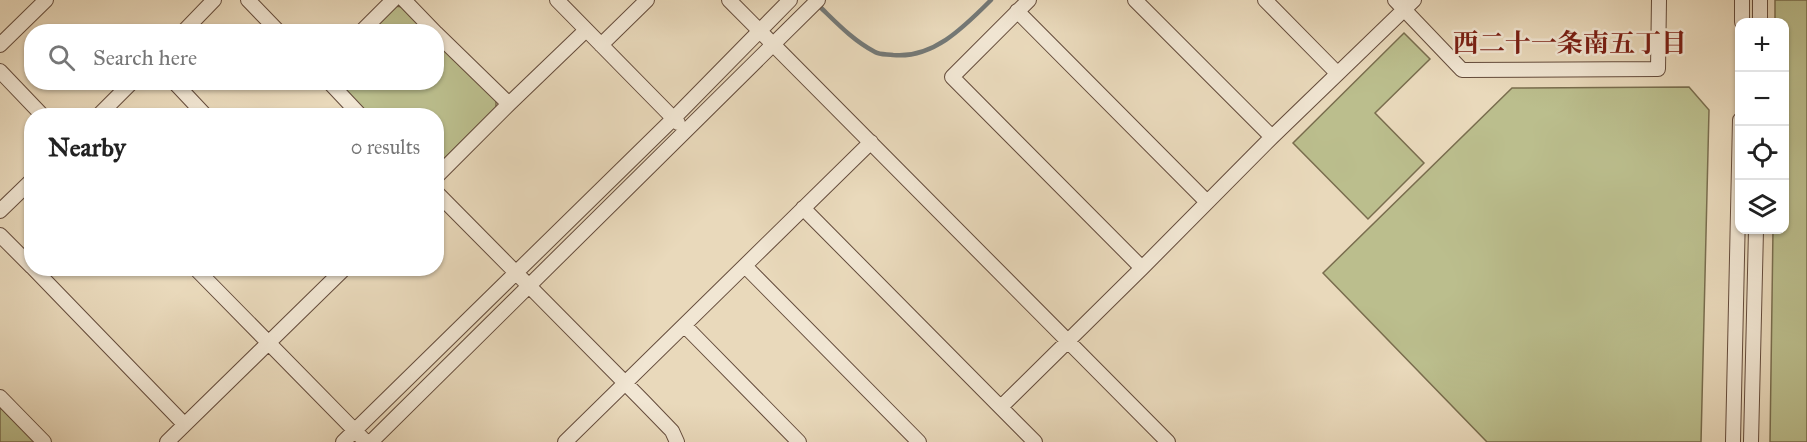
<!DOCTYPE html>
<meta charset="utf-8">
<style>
:root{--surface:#fff;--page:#f6f6f6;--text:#222;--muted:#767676;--line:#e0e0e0}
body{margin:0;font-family:"IM FELL Great Primer","Noto Serif JP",serif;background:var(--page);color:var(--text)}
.controls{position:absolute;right:18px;top:18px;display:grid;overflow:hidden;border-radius:12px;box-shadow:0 2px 4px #0004}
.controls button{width:54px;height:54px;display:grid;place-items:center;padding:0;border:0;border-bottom:2px solid var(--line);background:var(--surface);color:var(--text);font:30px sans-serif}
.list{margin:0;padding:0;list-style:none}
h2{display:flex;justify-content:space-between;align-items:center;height:78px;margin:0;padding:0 24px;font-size:26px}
h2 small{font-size:20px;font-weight:400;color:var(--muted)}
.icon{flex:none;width:33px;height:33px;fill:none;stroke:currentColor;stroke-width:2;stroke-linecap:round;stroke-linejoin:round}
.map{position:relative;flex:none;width:1807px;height:442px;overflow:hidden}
.search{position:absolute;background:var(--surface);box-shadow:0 2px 4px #0004;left:24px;top:24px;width:420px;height:66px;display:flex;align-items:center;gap:15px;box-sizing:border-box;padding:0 21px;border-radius:24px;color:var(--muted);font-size:22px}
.panel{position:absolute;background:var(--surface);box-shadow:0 2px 4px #0004;left:24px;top:108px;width:420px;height:168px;border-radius:24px}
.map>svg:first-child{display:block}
.park{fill:#bbbe8d;stroke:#796d4e;stroke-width:1.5}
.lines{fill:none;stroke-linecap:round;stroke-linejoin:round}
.stream{stroke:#747977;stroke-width:4.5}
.minor-casing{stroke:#644b3b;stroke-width:16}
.minor{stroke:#f1e6d3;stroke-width:14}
.labels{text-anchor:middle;stroke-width:5;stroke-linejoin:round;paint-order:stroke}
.neighbourhood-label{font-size:26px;font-weight:bold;fill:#7a1f14;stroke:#f1e6d3}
</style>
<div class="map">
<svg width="1807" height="442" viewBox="0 0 1807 442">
<rect width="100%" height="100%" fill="#e9d9bb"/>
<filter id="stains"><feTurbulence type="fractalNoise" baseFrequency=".00333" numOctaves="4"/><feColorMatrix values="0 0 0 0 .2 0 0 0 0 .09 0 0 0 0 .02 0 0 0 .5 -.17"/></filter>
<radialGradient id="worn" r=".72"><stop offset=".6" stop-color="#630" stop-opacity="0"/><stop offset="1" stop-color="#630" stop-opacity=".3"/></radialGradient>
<path class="park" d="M1775,0h32v442h-37l3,-212h11v-208h-9z
M393,6l11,1 24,25h-59z
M1404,33l26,26 -55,54 49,50 -56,56 -75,-76z
M437,39l59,58v11l-59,58 -1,-50 -67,-1 -33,-32 100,-1z
M1689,87l20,23 -8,332h-214l-164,-169 189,-185z
M4,406l34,36h-38v-34z"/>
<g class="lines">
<path class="stream" d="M817,4c18,17 35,36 58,48 5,3 12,2 18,3 40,4 71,-28 98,-55"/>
<defs>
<path id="minor" d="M248,0l31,32
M404,0l31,32
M557,0l121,123
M729,0l439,442
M1029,0l-77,77 190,191
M1135,0l137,137
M1265,0l72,73
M1395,0l67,70 196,-1 1,-69
M1017,11l190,191
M1742,22v-22
M1760,22v-22
M183,32l31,-32
M361,32l32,-32
M436,33l73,71
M0,45l46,-45
M601,45l46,-45
M0,71l43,45
M174,82l32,34
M329,82l32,34
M98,116l34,-34
M436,177l73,-73 77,-74
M436,192l206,208 30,31 5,11
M803,208l232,234
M0,211l32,-31
M0,235l32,32
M745,266l174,176
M33,268l151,156
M195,268l171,174
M685,326l114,116
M0,397l44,45
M1001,407l141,-139 130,-131 142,-137
M167,442l178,-174
M343,442l331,-324 116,-118
M371,442l447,-442
M565,442l306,-300
M1733,442l7,-322
M1751,442l5,-212"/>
</defs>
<use href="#minor" class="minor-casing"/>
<use href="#minor" class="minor"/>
</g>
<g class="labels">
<g class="neighbourhood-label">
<text x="1570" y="52">西二十一条南五丁目</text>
</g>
</g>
<rect width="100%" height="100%" filter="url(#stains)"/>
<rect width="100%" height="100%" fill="url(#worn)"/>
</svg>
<div class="controls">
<button>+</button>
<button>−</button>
<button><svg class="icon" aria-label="locate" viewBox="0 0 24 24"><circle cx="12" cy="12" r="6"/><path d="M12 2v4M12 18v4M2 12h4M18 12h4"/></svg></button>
<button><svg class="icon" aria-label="layers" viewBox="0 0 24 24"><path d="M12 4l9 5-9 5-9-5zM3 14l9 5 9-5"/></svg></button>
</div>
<div class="search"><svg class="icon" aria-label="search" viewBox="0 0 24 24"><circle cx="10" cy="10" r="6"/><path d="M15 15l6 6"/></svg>Search here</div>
<section class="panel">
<h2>Nearby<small>0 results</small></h2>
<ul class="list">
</ul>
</section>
</div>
